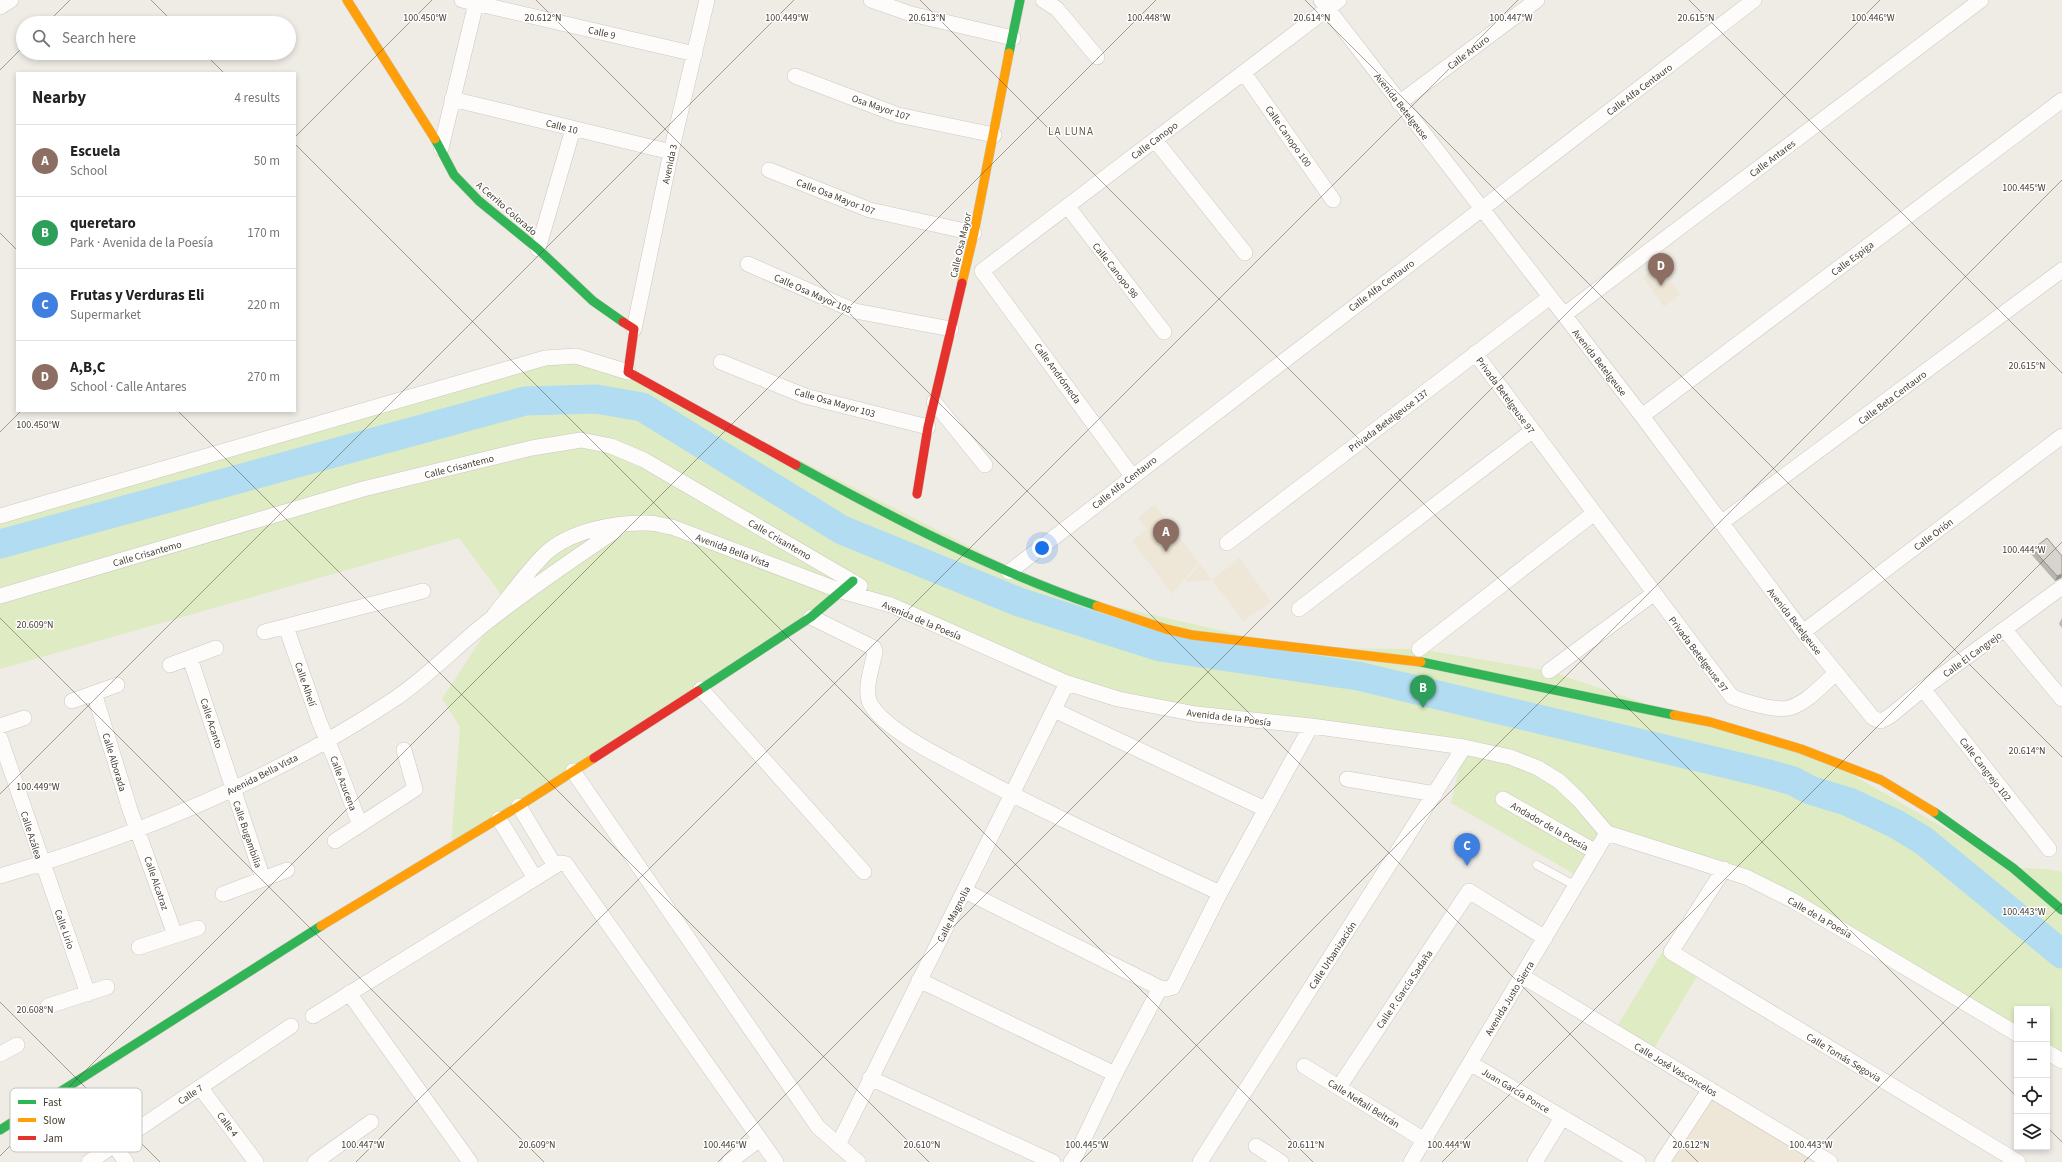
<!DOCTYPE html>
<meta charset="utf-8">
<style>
:root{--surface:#fff;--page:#f2f2f2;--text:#222;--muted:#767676;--line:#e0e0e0;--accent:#d93025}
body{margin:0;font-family:"Source Sans 3",sans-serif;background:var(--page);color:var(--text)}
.controls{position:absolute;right:12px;bottom:12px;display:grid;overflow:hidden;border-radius:0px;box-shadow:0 2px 6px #0003}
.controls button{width:36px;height:36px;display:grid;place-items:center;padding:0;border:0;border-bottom:1px solid var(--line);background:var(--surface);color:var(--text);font:20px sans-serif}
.you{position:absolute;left:1042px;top:548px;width:14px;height:14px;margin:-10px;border:3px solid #fff;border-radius:50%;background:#1a73e8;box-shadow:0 0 0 6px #1a73e833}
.badge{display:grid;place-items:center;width:26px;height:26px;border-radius:50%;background:var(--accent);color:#fff;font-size:13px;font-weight:700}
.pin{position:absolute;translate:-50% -33px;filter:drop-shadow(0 1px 2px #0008)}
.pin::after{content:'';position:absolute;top:21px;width:14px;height:12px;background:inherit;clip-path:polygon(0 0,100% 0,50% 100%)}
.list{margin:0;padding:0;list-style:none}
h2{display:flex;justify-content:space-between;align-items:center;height:52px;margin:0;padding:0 16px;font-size:17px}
h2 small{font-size:13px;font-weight:400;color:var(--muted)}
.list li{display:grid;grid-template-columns:26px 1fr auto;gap:12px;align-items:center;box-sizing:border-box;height:72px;padding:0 16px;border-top:1px solid var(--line)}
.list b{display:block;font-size:15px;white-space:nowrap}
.list p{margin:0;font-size:13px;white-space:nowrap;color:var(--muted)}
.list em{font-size:13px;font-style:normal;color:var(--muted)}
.icon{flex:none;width:22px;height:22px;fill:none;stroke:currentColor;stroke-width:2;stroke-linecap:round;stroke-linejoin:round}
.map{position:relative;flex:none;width:2062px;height:1162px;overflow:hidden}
.search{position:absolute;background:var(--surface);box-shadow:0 2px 6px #0003;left:16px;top:16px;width:280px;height:44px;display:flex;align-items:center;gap:10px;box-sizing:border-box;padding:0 14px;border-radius:22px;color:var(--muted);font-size:15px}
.panel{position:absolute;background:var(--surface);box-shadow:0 2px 6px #0003;left:16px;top:72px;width:280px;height:340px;border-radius:0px}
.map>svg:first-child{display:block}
.education{fill:#eee6d7}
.green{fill:#deebc3}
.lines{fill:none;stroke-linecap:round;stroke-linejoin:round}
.river{stroke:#b1dcf1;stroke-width:29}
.lane-casing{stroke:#cbc8c2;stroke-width:9}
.street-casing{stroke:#cbc8c2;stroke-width:16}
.fast-casing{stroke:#d0cabd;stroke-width:10}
.slow-casing{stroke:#d0cabd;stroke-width:10}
.jam-casing{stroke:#d0cabd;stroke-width:10}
.lane{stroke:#fdfcfb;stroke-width:8}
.street{stroke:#fdfcfb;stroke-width:15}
.fast{stroke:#30b455;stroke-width:9}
.slow{stroke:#ff9f0a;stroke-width:9}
.jam{stroke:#e5322d;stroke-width:9}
.wall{fill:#b9b5b0}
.shaded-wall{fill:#969490}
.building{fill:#d7d3cd;stroke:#969490}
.ticks{fill:none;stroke:#443c32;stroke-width:1;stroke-opacity:0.45}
.labels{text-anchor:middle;stroke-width:3;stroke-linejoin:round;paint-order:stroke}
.street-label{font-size:10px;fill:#443c32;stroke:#fff}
.neighbourhood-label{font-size:11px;letter-spacing:1px;fill:#685948;stroke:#fff}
.key{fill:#fff;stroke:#c7c4c2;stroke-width:1}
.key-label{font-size:11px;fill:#443c32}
.ticks-label{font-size:10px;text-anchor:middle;fill:#443c32;stroke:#fff;stroke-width:3;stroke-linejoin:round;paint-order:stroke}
</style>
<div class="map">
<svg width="2062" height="1162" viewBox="0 0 2062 1162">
<rect width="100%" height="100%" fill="#efece6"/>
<path class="education" d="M1659,266l21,28 -16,13 -21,-30z
M1154,504l58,76 27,-22 32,44 -28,19 -31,-41 -28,2 15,-16 -1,-3 -26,31 -40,-53 15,-12 -9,-11z
M1706,1093l102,64 -3,5h-143z"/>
<path class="green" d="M576,356l64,23 425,216 233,53 121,1 130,22 137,46 141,43 186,108 34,1 15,3v189l-15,-9v-43h-30v25l-225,-134 -185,-67 -26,45 -130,-75 13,-55 -225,-30 -172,-35 -226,-92 -390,256 9,-120 -18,-28 64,-98 -47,-63 -459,131v-153z
M1663,951l36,22 -46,77 -37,-22z"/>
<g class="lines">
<path class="river" d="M0,544l525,-143 71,-2 46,8 200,123 177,72 141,45 198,29 407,97 28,8 17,9 39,12 47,22 28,17 138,113"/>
<defs>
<path id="lane" d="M1537,865l39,21"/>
<path id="street" d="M462,0l233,54
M871,0l40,14 102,24
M1043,0l14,9 40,48
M1321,0l321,416 161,216 70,86 8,3 9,-5 33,-27 139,-102
M0,7l11,-7
M1244,73l89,127
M795,76l103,39 96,20
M452,99l219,53
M1399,103l138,-103
M1155,140l90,113
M441,148l35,-145
M769,170l101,40 104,23
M1068,207l96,125
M538,249l35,-120
M748,264l107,47 96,18
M982,271l357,-271
M982,271l150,205
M1564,315l417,-315
M634,329l37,-177 36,-152
M1475,353l257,344c13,5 43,14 57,11 18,-5 33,-23 47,-35
M721,362l84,34 123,31
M934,402l51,63
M1642,416l420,-316
M0,516l545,-158 31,-2 52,16
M1721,523l341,-253
M1227,543l323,-246
M1009,572l745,-572
M0,596l363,-107 169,-41 49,-8 30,6 33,14 216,126
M1299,609l233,-178
M494,615c17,-20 32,-42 51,-61 24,-23 70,-32 103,-31 7,0 16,3 24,4l169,64 50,14 176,78 51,16 78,15 115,12 153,21 46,10 28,11 21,13 20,19 28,33
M811,617l63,31 1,4c-3,16 -12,39 -4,53 15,24 62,48 87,61 85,46 174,86 262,127
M286,627l33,94 16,38 25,66
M2005,630l57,69
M264,632l159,-41
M1803,632l259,-196
M1419,649l174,-135
M190,658l73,221
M170,665l46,-17
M1549,671l104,-77
M701,689l163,183
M1923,689l126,160
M94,693l36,117 45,125
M72,701l45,-16
M1054,710l211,99
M0,726l24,-8
M0,738l88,256
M573,771l245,356 40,35
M1347,779l88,15
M1503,799l93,53
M519,806l36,60
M499,819l36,59
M1607,833l139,44 46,23 225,134
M335,841l80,-52 -11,-39
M1724,869l-53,83 347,210
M0,876c139,-41 275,-97 396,-178 36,-25 65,-57 100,-83 40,-31 82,-59 123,-87
M965,891l195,97 6,1 7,-2 47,-94 91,-167
M223,894l64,-24
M139,947l59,-19
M1522,976l308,186
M919,980l196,94
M349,993l121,169
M48,1006l59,-19
M313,1016l242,-150 5,-3 6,1 210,298
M2047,1052l15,9
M0,1054l17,-9
M1470,1063l168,99
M1304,1066l120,74
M870,1078l183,84
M200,1087l56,75
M1339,1087l130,-196 76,47
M114,1145l12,17
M838,1145l229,-462
M1256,1146l25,16
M89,1162l202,-136
M315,1162l56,-40
M729,1162l31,-23
M1071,1162l4,-5 40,-83 45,-86
M1200,1162l264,-415
M1411,1162l196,-329
M1535,1162l27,-44
M1662,1162l48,-73"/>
<path id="fast" d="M1009,53l11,-53
M435,139l19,36 25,26 59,48 55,52 30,21
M796,465c97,53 196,105 301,141
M1421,662l253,53
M698,691l113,-74 42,-36
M1934,812l79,56 49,42
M0,1130l321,-204"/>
<path id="slow" d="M347,0l88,139
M962,283l12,-50 35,-180
M1097,606l69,23 26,6 229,27
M1674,715l36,7 91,27 80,31 53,32
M321,926l198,-120 75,-48"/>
<path id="jam" d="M623,322l11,7 -6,43 168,93
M917,494l11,-67 34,-144
M594,758l104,-67"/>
</defs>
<use href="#lane" class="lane-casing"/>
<use href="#street" class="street-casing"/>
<use href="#fast" class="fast-casing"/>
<use href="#slow" class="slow-casing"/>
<use href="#jam" class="jam-casing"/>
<use href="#lane" class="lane"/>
<use href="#street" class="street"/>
<use href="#fast" class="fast"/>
<use href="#slow" class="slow"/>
<use href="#jam" class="jam"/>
</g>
<path class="wall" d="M2033,549l29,7v22h-1l-6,3 -24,-27z
M2062,618v10l-3,-4z"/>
<path class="shaded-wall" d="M2062,574l-1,4 -6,3 2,-5z"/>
<path class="building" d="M2047,538l15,18v18l-5,2 -24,-27z"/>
<path class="ticks" d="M151,0l23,23M536,0l1162,1162M920,0l1097,1097M1305,0l757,757M1689,0l373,373M47,23l23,-23M204,53l20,20M0,70l23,-23M295,137l137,-137M295,144l1018,1018M0,233l17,17M178,411l751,751M0,432l21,-21M0,618l544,544M0,794l794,-794M0,1002l160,160M2047,1127l15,15M0,1156l1156,-1156M356,1162l1162,-1162M718,1162l1162,-1162M1080,1162l982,-982M1442,1162l620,-620M1804,1162l258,-258"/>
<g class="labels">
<g class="street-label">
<text transform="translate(602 32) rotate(13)" y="4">Calle 9</text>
<text transform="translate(1468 52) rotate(-37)" y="4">Calle Arturo</text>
<text transform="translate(1639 89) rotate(-37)" y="4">Calle Alfa Centauro</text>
<text transform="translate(1402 106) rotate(52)" y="4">Avenida Betelgeuse</text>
<text transform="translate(881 107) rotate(19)" y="4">Osa Mayor 107</text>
<text transform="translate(562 126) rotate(14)" y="4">Calle 10</text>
<text transform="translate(1289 136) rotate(55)" y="4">Calle Canopo 100</text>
<text transform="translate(1154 140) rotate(-37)" y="4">Calle Canopo</text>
<text transform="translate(1772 158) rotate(-37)" y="4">Calle Antares</text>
<text transform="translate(669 164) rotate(-78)" y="4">Avenida 3</text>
<text transform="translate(836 196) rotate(21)" y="4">Calle Osa Mayor 107</text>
<text transform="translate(507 208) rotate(41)" y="4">A Cerrito Colorado</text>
<text transform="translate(960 245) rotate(-77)" y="4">Calle Osa Mayor</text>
<text transform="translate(1852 258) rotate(-37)" y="4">Calle Espiga</text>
<text transform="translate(1116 270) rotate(52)" y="4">Calle Canopo 98</text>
<text transform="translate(1381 285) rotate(-37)" y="4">Calle Alfa Centauro</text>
<text transform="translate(813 293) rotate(24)" y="4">Calle Osa Mayor 105</text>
<text transform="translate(1600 362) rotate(52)" y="4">Avenida Betelgeuse</text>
<text transform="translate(1058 373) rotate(54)" y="4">Calle Andrómeda</text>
<text transform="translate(1506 395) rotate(54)" y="4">Privada Betelgeuse 97</text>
<text transform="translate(1892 397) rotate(-37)" y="4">Calle Beta Centauro</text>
<text transform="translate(835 402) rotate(16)" y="4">Calle Osa Mayor 103</text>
<text transform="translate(1388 420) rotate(-37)" y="4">Privada Betelgeuse 137</text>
<text transform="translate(459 466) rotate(-14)" y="4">Calle Crisantemo</text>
<text transform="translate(1124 482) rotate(-38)" y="4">Calle Alfa Centauro</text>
<text transform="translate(1933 534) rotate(-37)" y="4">Calle Orión</text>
<text transform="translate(780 539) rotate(30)" y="4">Calle Crisantemo</text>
<text transform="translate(733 550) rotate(21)" y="4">Avenida Bella Vista</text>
<text transform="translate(147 553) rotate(-16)" y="4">Calle Crisantemo</text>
<text transform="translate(922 620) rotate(23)" y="4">Avenida de la Poesía</text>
<text transform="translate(1795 621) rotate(52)" y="4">Avenida Betelgeuse</text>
<text transform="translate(1699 654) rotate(53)" y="4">Privada Betelgeuse 97</text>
<text transform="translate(1972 654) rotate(-36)" y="4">Calle El Cangrejo</text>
<text transform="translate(306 684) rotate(71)" y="4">Calle Alhelí</text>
<text transform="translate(1229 717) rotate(7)" y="4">Avenida de la Poesía</text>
<text transform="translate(212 723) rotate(72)" y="4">Calle Acanto</text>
<text transform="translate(115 762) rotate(73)" y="4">Calle Alborada</text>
<text transform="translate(1986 769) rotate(52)" y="4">Calle Cangrejo 102</text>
<text transform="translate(262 774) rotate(-27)" y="4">Avenida Bella Vista</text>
<text transform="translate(344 783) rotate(69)" y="4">Calle Azucena</text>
<text transform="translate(1550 826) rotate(30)" y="4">Andador de la Poesía</text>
<text transform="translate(248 834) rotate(71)" y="4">Calle Bugambilia</text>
<text transform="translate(32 835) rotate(72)" y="4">Calle Azálea</text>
<text transform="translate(157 883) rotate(71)" y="4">Calle Alcatraz</text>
<text transform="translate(953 914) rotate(-63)" y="4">Calle Magnolia</text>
<text transform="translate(1820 917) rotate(30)" y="4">Calle de la Poesía</text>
<text transform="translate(65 929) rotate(71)" y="4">Calle Lirio</text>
<text transform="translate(1332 955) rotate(-57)" y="4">Calle Urbanización</text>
<text transform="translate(1404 989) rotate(-56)" y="4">Calle P. García Sadaña</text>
<text transform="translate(1509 998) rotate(-59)" y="4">Avenida Justo Sierra</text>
<text transform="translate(1844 1057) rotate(31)" y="4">Calle Tomás Segovia</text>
<text transform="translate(1676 1069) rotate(31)" y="4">Calle José Vasconcelos</text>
<text transform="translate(1516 1090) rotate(31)" y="4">Juan García Ponce</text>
<text transform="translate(190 1094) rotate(-34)" y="4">Calle 7</text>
<text transform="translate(1364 1103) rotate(32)" y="4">Calle Neftalí Beltrán</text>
<text transform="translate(228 1124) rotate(53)" y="4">Calle 4</text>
</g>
<g class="neighbourhood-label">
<text x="1071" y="135">LA LUNA</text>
</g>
</g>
<rect x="10" y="1088" width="132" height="64" rx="6" class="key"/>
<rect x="18" y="1100" width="18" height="4" fill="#30b455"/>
<rect x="18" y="1118" width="18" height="4" fill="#ff9f0a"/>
<rect x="18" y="1136" width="18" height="4" fill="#e5322d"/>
<g class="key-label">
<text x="43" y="1106">Fast</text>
<text x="43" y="1124">Slow</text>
<text x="43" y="1142">Jam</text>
</g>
<g class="ticks-label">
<text x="425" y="21">100.450°W</text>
<text x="543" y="21">20.612°N</text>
<text x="787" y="21">100.449°W</text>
<text x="927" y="21">20.613°N</text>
<text x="1149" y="21">100.448°W</text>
<text x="1312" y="21">20.614°N</text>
<text x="1511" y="21">100.447°W</text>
<text x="1696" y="21">20.615°N</text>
<text x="1873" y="21">100.446°W</text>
<text x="2024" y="191">100.445°W</text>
<text x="2027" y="369">20.615°N</text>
<text x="38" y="428">100.450°W</text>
<text x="2024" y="553">100.444°W</text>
<text x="35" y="628">20.609°N</text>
<text x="2027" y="754">20.614°N</text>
<text x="38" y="790">100.449°W</text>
<text x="2024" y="915">100.443°W</text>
<text x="35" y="1013">20.608°N</text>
<text x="363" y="1148">100.447°W</text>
<text x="537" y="1148">20.609°N</text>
<text x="725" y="1148">100.446°W</text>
<text x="922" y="1148">20.610°N</text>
<text x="1087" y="1148">100.445°W</text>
<text x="1306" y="1148">20.611°N</text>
<text x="1449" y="1148">100.444°W</text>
<text x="1691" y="1148">20.612°N</text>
<text x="1811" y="1148">100.443°W</text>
</g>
</svg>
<div class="controls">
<button>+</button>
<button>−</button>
<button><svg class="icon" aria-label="locate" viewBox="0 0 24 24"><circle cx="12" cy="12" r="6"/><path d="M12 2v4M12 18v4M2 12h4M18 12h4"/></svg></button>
<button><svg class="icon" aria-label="layers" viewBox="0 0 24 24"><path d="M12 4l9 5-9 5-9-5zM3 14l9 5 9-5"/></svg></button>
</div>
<div class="you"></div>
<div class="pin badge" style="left:1166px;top:552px;background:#8d6e63">A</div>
<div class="pin badge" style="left:1423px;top:708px;background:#2e9e5b">B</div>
<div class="pin badge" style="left:1467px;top:866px;background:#3f7fe0">C</div>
<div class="pin badge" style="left:1661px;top:286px;background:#8d6e63">D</div>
<div class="search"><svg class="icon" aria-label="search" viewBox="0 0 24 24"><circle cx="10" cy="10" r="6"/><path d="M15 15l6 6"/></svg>Search here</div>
<section class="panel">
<h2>Nearby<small>4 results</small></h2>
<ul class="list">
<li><span class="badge" style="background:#8d6e63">A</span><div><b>Escuela</b><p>School</p></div><em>50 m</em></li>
<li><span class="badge" style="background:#2e9e5b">B</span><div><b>queretaro</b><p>Park · Avenida de la Poesía</p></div><em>170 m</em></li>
<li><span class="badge" style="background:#3f7fe0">C</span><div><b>Frutas y Verduras Eli</b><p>Supermarket</p></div><em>220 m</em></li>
<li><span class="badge" style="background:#8d6e63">D</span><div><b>A,B,C</b><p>School · Calle Antares</p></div><em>270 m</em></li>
</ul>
</section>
</div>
